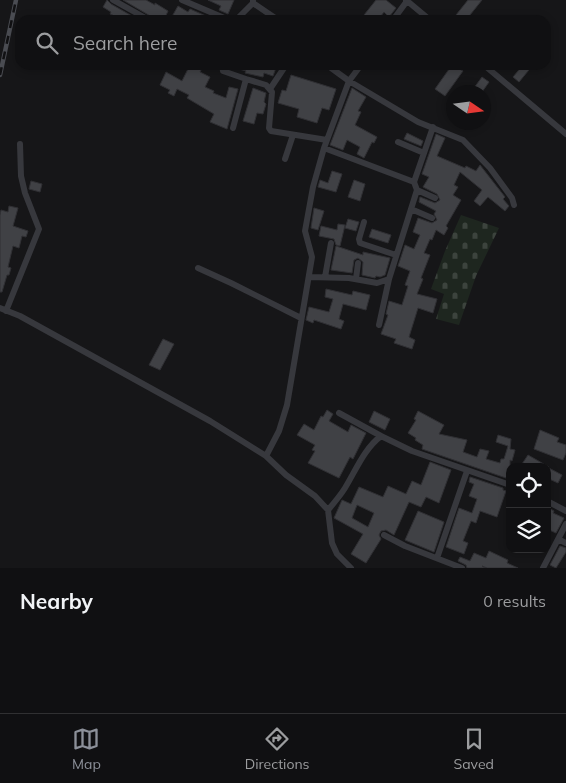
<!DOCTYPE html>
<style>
:root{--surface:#101012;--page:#1e1e20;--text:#f1f3f6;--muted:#9c9d9f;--line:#303032;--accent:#8c9099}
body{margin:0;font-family:Mulish,sans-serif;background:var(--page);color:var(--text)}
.controls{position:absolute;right:15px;bottom:15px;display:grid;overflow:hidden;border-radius:10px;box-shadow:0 2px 8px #0003}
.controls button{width:45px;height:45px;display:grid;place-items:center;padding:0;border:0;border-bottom:1px solid var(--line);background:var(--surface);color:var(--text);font:25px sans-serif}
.compass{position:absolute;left:446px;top:85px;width:45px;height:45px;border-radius:50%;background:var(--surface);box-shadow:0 2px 8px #0003;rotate:103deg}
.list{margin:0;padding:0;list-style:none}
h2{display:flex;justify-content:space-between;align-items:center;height:65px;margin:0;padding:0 20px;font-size:21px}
h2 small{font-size:16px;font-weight:400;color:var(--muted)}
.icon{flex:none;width:28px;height:28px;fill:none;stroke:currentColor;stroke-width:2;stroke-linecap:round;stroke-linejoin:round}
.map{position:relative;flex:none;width:566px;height:568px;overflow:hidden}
.search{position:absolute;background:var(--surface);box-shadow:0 2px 8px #0003;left:15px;right:15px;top:15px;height:55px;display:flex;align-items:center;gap:12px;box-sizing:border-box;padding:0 18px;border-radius:15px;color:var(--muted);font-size:19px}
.sheet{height:145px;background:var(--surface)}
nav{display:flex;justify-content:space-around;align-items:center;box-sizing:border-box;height:70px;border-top:1px solid var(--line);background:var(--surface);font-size:14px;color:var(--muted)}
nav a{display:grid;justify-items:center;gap:2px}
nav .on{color:var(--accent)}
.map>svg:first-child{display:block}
.cemetery{fill:url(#cemetery-stones)}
.building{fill:#404145;stroke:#303034;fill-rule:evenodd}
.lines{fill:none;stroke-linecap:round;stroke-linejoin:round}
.street{stroke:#37383d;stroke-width:6}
.rail-casing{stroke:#4a4c52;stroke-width:4.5}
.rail{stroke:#111113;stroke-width:2.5;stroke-dasharray:8;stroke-linecap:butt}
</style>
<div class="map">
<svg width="566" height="568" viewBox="0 0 566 568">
<defs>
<pattern id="cemetery-stones" width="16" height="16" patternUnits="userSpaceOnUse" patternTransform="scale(1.25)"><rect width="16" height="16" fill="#1e261f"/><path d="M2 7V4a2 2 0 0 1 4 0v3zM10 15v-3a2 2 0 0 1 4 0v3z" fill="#3c433d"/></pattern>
</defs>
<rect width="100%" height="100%" fill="#161618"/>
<path class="cemetery" d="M461,215l38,13 -23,48 -17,49 -23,-6 8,-25 -13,-5 14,-38z"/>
<path class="building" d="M107,0l4,4 28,16h-15l-14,-6 1,-2 -8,-5z
M123,0h23l9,5v-2l13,8 -4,9h-7z
M208,0h26l-6,14 -9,-4 2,-4z
M376,0h10l10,8 -7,9 -5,-5 -6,8h-18z
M468,0h14l-16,20h-14z
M178,6l10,6 2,-3 25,11h-45z
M190,65l11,5 -1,2 10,5 -5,10 9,4 -1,2 13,5 3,-11 9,2 -11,40 -17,-7 4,-8 -27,-16 2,-3 -12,-6 -3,7 -6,-3 2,-3 -10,-5 6,-13 16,9z
M232,65h45l-4,11 -9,-3 -1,4 -18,-4 1,-2 -14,-4z
M452,65l11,6 -18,25 -10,-7z
M523,65h10l-14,17 -6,-5z
M291,75l45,14 -7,21 -7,-2 -5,15 -20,-6 2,-8 -21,-6 4,-13 4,1z
M482,77l7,5 -7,10h-11z
M253,88l13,5 -2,9 2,2 -3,10 -6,-1 -3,11 -11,-3z
M352,88l14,9 -8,14 3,1 -6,13 22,12 -3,6 -2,-1 -8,16 -7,-4 3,-7 -13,-7 -4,10 -13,-5z
M407,133l16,8 -2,5 -17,-7z
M436,134l9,4 -8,18 28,12 1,-2 10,5 4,-6 25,32 -2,2 6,7 -4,5 -17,-14 -8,9 -6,-5 8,-11 -22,-18 -6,13 4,2 -5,8 8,5 -15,26 2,2 -4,7 -8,-5 -4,10 -2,-1 -6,14 6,2 -9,23 2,1 -6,15 20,5 -4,14 -15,-5 -9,29 6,3 -3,9 -18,-6 2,-4 -15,-5 7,-19 -2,-1 3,-13 13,4 6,-19 -3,-1 5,-14 -12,-5 7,-21 9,4 6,-14 -7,-3 5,-14 14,5 5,-3 -3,-6 2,-3 -17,-9 1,-5 15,6 5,-3 -3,-6 -14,-7 6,-10 -7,-3z
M332,171l10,3 -6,18 -18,-5 2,-7 8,3z
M354,180l11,4 -5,17 -12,-4z
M31,181l11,3 -2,8 -11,-3z
M9,206l9,2 -5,18 15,5 -2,6 -4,-1 -3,12 -6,-2 -5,21 3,1 -2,7h-2l-5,17h-2v-77l1,-5 7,2z
M314,208l10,3 -6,19 -7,-2z
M348,219l11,3 -3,9 -11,-3z
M338,224l7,1 -5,21 -4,-1 -2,-6 -15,-3 2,-10 16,4z
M372,229l19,6 -3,8 -19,-6z
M336,246l27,9v-3l27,6 -5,17 -5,2 -4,-1 -1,2 -13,-3 1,-13 -5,-4 -4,2 -2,13 -21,-3z
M326,289l26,6 1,-4 17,4 -4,15 -23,-6 -4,15 5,2 -3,8 -27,-9 -1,3 -7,-3 3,-13 20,5 4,-13 -8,-2z
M163,339l11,5 -14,26 -11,-5z
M327,410l6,4 -4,7 19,11 3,-7 15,8 -13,26 -3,-2 -11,21 -31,-15 7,-12 -3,-1 3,-5 -18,-10 7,-11 10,6 7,-14 2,1z
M374,411l16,8 -5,11 -16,-8z
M418,411l26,14 -5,9 28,6 -4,12 14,5 3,-8 9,2 -3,8 14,4 1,-4h3l4,-13 -12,-4 2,-7 13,4 -1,10 5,1 -3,11 -2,-1v7l-4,11 -84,-29 1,-4 -8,-5 1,-2 -8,-5 8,-13 -2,-1z
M540,430l19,8 -2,4 9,3v8l-3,7 -29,-11z
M528,455l21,12h-29z
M430,462l21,8 -12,33 -13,-6 -5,10 -12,-5 -15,33 -8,-5 -5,1 -2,4 2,4 -15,24 -15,-9 12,-20 -29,-16 8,-18 9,4 8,-17 24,10 5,-11 18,8 6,-13 9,4zM357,505l17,8 -6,14 -16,-9z
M547,467l15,8 -4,8 -11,-5z
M470,477l33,11v2l3,1 -9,26 -17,-6 -4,12 -5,-2 -8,20 5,2 -4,11 -18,-7 13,-39 13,5 5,-14 -8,-3 5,-12 -5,-2z
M547,507l7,4 -1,2 11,5 -8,15 -9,-4z
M418,511l26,11 -10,30 -29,-12z
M560,546l6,2v4l-10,16 -6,-3z
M489,551l19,9 -1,3 11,5h-31l-5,-2 3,2h-18l-1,-3 -8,-4 2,-4 10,4 4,-8 12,5z"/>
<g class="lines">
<path class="street" d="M113,0l36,20
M182,0l47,20
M406,0l24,20
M253,3l25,17
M236,20l17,-17v-2
M393,20l14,-19
M222,65l1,6 23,8 -13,49
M327,65l22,16 69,41 45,18 27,28 22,30 2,7
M484,65l82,69
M246,79l20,6 6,7 -3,36 2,3 56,9
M270,89l16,-24
M398,142l26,11
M285,159l8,-24
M414,182l19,-55
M417,190l18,8
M411,209l21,9
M364,222l-5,17 1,4 36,12
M198,268l33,15 70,35
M309,277l40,1 28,5 12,-4 28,-89 -3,-8 -90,-34
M325,277l6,-34
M356,279l2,-16
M0,308l20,8 190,105 56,35 20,19 29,21 13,14 4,33 5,11 14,14
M6,311l33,-82 -14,-36 -4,-17 -1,-32
M379,325l10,-46
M339,413l42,23
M266,456l13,-25 8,-26 24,-142 1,-6 -7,-26 8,-44 11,-39 25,-67 12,-16
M547,501l19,10
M328,510c6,-7 12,-14 17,-22 11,-18 19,-39 36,-52l31,15 98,34
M384,535l21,11 57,22
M558,539l8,4
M437,558l30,-87
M543,568l23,-44"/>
<defs>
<path id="rail" d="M0,75l16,-75"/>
</defs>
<use href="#rail" class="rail-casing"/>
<use href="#rail" class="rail"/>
</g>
</svg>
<div class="controls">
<button><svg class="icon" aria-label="locate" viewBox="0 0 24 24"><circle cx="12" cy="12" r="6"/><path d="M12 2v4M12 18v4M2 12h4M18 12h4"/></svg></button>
<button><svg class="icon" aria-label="layers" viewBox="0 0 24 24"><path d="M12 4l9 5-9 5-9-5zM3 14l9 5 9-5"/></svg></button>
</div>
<svg class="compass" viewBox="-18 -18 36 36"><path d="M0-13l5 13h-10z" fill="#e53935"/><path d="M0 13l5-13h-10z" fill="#9c9d9f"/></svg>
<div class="search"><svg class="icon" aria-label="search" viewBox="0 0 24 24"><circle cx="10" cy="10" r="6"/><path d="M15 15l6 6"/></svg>Search here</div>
</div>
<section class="sheet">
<h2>Nearby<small>0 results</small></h2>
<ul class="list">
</ul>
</section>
<nav>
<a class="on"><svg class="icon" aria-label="map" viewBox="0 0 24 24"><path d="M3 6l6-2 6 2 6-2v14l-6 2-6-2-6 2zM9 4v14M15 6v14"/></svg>Map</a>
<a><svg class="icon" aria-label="directions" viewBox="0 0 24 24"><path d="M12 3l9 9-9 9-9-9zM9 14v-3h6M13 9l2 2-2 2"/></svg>Directions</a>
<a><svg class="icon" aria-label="saved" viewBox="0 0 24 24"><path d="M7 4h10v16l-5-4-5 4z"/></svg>Saved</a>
</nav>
